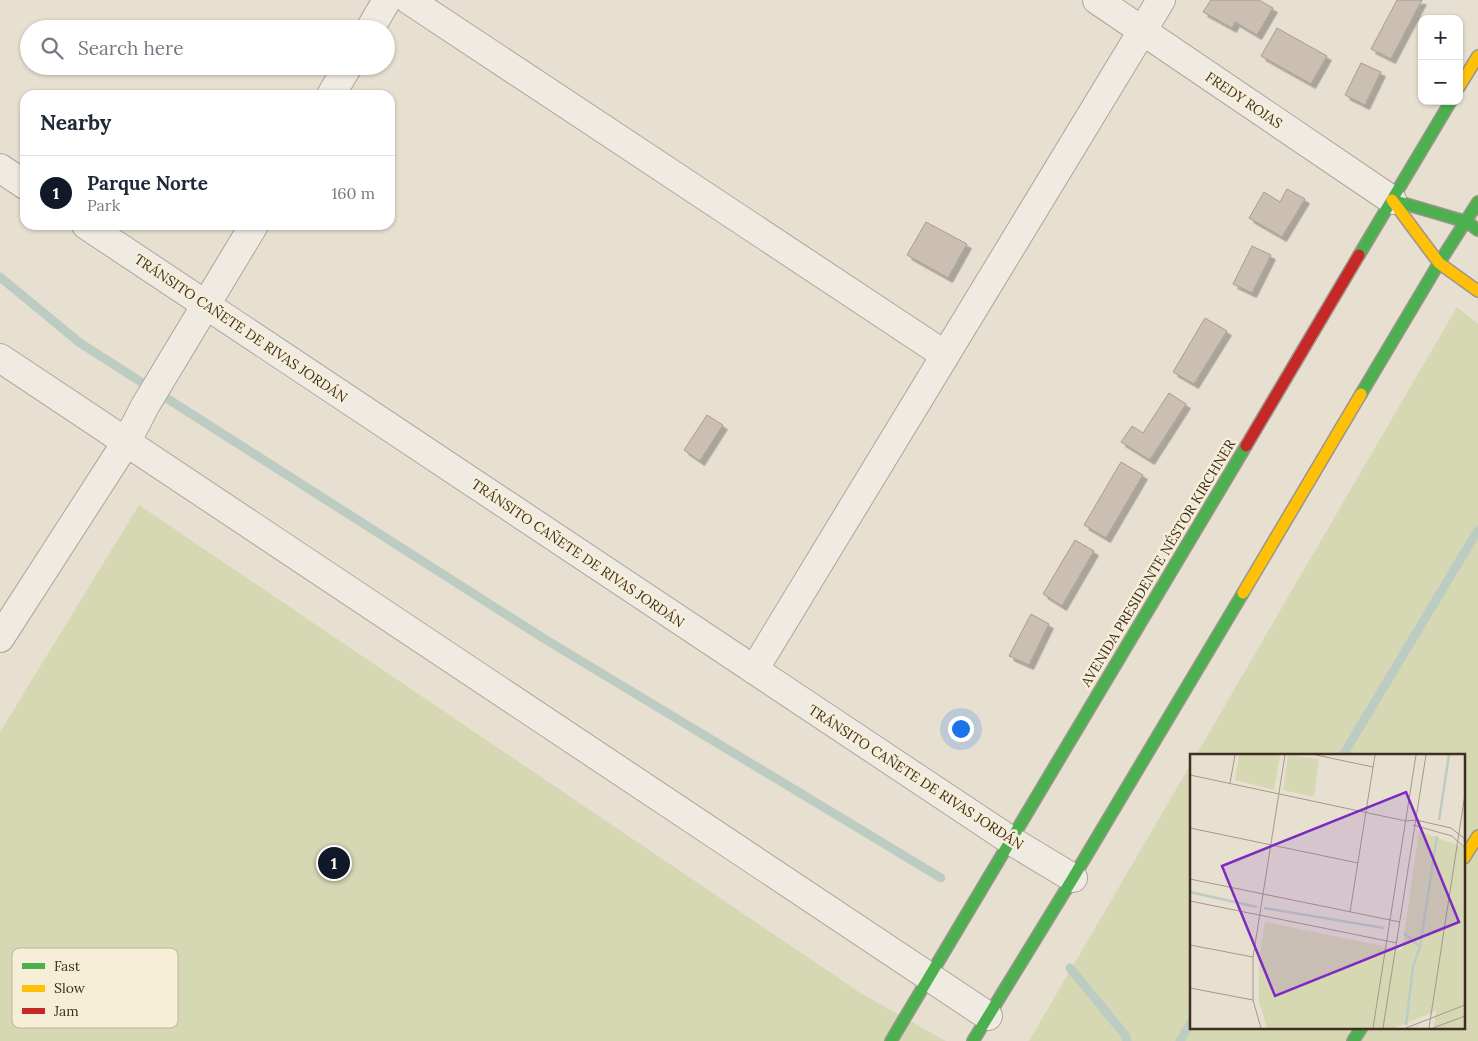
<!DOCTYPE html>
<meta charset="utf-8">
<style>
:root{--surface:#fff;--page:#f2f2f3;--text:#1f2937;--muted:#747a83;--line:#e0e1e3;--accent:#111827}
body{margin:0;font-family:Lora,serif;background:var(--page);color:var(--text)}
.controls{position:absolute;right:15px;top:15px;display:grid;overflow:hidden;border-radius:10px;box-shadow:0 1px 4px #0004}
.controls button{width:45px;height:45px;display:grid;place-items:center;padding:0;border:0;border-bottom:1px solid var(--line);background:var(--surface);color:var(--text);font:25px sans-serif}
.you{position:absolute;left:960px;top:728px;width:18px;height:18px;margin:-12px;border:4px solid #fff;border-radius:50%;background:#1a73e8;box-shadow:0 0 0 8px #1a73e833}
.badge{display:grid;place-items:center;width:32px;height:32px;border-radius:50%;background:var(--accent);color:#fff;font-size:16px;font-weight:700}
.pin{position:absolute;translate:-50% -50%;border:2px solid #fff;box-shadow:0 1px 5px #0006}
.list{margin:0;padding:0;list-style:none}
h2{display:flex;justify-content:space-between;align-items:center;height:65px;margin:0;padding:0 20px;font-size:21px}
h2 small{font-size:16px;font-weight:400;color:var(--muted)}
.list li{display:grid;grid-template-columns:32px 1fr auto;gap:15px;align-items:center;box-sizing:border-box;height:75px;padding:0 20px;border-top:1px solid var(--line)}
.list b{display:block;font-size:19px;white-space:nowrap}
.list p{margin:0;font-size:16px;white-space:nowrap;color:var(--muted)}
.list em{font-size:16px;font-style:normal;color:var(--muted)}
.icon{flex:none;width:28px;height:28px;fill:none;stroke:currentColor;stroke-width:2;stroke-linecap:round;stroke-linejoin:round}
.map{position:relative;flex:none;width:1478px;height:1041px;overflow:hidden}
.search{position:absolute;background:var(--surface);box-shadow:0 1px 4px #0004;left:20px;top:20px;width:375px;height:55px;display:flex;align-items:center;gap:12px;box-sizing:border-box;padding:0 18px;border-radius:28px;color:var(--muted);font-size:19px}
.panel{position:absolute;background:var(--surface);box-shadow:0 1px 4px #0004;left:20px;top:90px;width:375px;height:140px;border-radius:15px}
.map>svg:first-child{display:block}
.green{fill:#d6d7b3}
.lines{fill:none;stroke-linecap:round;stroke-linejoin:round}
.stream{stroke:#bcccc2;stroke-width:9}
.building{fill:#cbbfb2;stroke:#a89c90;filter:url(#shadow)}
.street-casing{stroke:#ada599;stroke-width:30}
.fast-casing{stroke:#9c958a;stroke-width:14}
.slow-casing{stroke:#9c958a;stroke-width:14}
.jam-casing{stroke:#9c958a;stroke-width:14}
.street{stroke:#efebe3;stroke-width:28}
.fast{stroke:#4caf50;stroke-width:11}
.slow{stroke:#ffc107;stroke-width:11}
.jam{stroke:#c62828;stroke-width:11}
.labels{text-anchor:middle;stroke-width:5;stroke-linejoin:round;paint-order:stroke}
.street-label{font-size:14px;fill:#3d2e20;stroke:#f7eed8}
.inset-river{fill:none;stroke:#bcccc2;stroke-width:2.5}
.inset-road{fill:none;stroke:#a3998a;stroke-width:1}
.view{fill:#7b2cbf;fill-opacity:0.15;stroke:#7b2cbf;stroke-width:2.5}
.inset-edge{fill:none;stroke:#3d2e20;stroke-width:2.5}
.key{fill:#f7eed8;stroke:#bfb4a1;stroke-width:1}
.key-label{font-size:14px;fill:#3d2e20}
</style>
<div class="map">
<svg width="1478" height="1041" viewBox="0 0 1478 1041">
<defs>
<filter id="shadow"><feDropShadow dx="4.5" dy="4.5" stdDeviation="0" flood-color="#0004"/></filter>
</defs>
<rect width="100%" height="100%" fill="#e7e0d1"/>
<path class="green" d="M1457,307l21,17v717h-449l163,-279v265h272v-272h-268z
M139,505l723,489 84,47h-946v-309z"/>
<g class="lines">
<path class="stream" d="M0,277l80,66 463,295 398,240
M1343,755l135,-225
M1070,968l55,67 2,6
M1180,1041l12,-20"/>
</g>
<path class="building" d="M1211,0h48l14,8 -16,27 -22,-13 -3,6 -29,-16z
M1397,0h25l-31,59 -20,-10z
M1277,28l50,28 -16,28 -50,-28z
M1361,63l20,9 -16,33 -20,-10z
M1287,189l18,10 -23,38 -33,-19 15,-26 16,10z
M926,222l41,22 -19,34 -41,-23z
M1252,246l19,9 -19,38 -19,-9z
M1205,318l22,13 -33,53 -21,-12z
M1169,393l17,11 -36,56 -29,-18 11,-16 11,7z
M707,415l16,10 -23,36 -16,-11z
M1121,462l22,13 -37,63 -22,-13z
M1075,540l19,11 -32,55 -19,-12z
M1031,614l18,10 -20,41 -20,-9z"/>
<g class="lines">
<defs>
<path id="street" d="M409,0l536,355
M1097,0l295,200
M370,29l17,-29
M331,95l17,-29
M0,168l25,17
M86,225l924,615 63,38
M0,358l988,658
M0,638l127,-197 18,-35 109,-181
M754,670l407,-670"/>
<path id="fast" d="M1392,200l75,22 11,8
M1359,255l92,-154
M1361,394l78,-131 39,-61
M891,1041l355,-595
M973,1041l100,-163 170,-285
M1353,1041l9,-14"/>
<path id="slow" d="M1459,87l19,-31
M1392,200l47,63 39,28
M1243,593l118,-199
M1464,858l14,-22"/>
<path id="jam" d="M1246,446l113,-191"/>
</defs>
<use href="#street" class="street-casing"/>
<use href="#fast" class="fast-casing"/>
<use href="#slow" class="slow-casing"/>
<use href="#jam" class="jam-casing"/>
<use href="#street" class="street"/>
<use href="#fast" class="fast"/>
<use href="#slow" class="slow"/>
<use href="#jam" class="jam"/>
</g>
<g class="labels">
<g class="street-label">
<text transform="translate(1244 100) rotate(34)" y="5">FREDY ROJAS</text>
<text transform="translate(241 328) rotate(34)" y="5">TRÁNSITO CAÑETE DE RIVAS JORDÁN</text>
<text transform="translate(578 553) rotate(34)" y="5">TRÁNSITO CAÑETE DE RIVAS JORDÁN</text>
<text transform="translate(1158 563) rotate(-59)" y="5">AVENIDA PRESIDENTE NÉSTOR KIRCHNER</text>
<text transform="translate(916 777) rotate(33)" y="5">TRÁNSITO CAÑETE DE RIVAS JORDÁN</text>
</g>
</g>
<g transform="translate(1190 754)">
<rect width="275" height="275" fill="#e7e0d1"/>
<path d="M49,1h41l-6,35 -39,-10zM98,1l31,4 -5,38 -31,-7zM229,77l46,17v180h-31l2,-17 -42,17h-127l-8,-26v-43l6,-37 137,28z" fill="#d6d7b3"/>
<path class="inset-river" d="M249,66l10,-65M0,138l67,15M74,154l120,20M214,179l16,14 -7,20 -7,58M230,193l17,-111"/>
<path class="inset-road" d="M126,1l57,12M0,21l216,46M40,29l5,-28M216,67l10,-1 35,8 14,11M223,71l39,11 13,12M0,74l168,35M0,125l210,43M0,147l207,42M160,158l25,-157M0,191l63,12M0,234l63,12M71,274l-8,-28v-43l32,-202M183,274l43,-273M193,274l43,-273M216,274l59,-23M239,274l36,-234M243,274l32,-12"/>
<path class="view" d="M216,38l53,130 -184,74 -53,-130z"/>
<rect width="275" height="275" class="inset-edge"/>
</g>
<rect x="12" y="948" width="166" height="80" rx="8" class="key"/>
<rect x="22" y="963" width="23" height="6" fill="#4caf50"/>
<rect x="22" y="985" width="23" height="7" fill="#ffc107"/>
<rect x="22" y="1008" width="23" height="6" fill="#c62828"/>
<g class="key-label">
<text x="54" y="971">Fast</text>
<text x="54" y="993">Slow</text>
<text x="54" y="1016">Jam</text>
</g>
</svg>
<div class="controls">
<button>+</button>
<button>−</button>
</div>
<div class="you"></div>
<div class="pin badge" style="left:334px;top:863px">1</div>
<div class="search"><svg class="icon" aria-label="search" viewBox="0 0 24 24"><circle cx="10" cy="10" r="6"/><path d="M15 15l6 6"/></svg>Search here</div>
<section class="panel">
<h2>Nearby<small></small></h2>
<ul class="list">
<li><span class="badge">1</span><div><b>Parque Norte</b><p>Park</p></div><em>160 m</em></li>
</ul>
</section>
</div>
